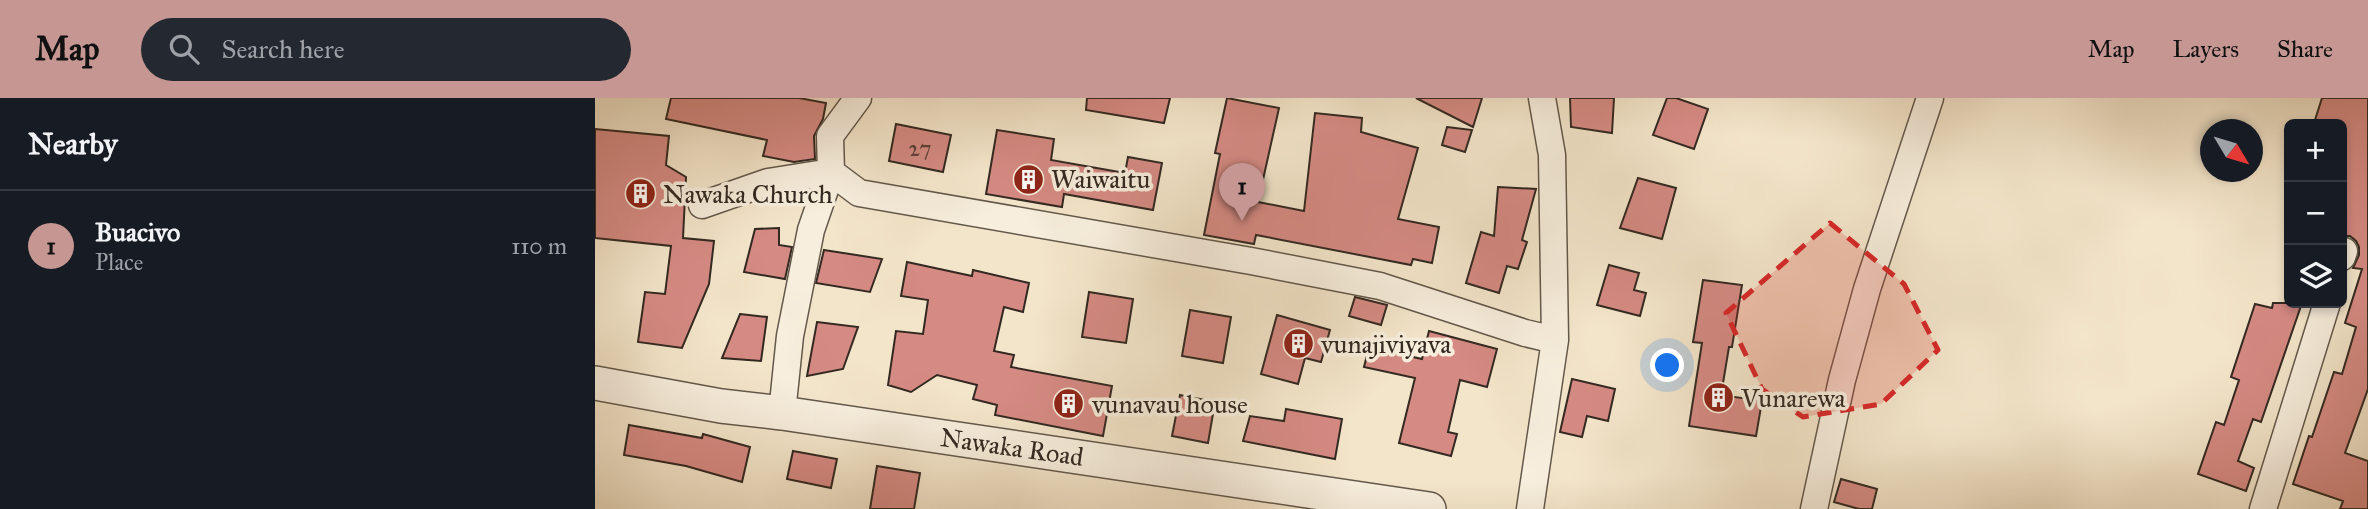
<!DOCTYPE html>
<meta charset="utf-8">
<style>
:root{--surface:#171b24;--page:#242831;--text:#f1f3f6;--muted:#9ea1a6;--line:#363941;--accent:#c59692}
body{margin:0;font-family:"IM FELL Great Primer",serif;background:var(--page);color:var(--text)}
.controls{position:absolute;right:21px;top:21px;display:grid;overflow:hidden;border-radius:10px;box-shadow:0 4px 10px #0003}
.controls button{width:63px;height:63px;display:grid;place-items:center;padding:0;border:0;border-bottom:2px solid var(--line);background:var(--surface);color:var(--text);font:35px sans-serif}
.compass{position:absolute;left:1605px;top:21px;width:63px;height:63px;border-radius:50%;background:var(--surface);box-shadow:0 4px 10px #0003;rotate:128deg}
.you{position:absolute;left:1073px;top:268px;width:24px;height:24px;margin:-18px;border:5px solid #fff;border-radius:50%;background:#1a73e8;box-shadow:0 0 0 10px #1a73e833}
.badge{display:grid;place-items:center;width:46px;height:46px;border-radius:50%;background:var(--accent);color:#111;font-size:23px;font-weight:700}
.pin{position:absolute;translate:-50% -58px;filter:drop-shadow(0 2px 4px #0008)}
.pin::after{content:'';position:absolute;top:37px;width:24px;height:21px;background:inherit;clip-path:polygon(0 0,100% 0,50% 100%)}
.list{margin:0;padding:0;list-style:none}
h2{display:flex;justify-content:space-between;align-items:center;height:91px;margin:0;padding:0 28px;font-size:30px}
h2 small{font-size:23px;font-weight:400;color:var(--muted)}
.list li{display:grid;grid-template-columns:46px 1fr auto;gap:21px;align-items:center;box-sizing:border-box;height:112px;padding:0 28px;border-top:2px solid var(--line)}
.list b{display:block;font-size:26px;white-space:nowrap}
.list p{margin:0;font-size:23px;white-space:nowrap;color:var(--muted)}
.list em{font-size:23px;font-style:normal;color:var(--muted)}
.icon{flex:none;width:38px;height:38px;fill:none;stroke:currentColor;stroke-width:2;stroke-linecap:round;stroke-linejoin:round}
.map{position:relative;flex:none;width:1773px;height:411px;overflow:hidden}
header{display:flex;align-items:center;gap:42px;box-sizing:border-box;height:98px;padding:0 35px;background:var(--accent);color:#111}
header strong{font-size:33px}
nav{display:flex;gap:38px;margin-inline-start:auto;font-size:24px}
.search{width:490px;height:63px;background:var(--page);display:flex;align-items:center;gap:18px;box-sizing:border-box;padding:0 24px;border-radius:38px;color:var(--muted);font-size:26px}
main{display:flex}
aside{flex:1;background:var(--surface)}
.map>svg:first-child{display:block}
.building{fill:#d58a83;stroke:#332921;stroke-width:2}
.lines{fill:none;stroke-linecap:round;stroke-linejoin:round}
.minor-casing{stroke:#63584b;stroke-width:29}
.tertiary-casing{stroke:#63584b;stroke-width:36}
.minor{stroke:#f7eedd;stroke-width:26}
.tertiary{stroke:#f7eedd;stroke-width:33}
.marked{fill:#d62828;fill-opacity:0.2;stroke:#d62828;stroke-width:5;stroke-dasharray:14 9;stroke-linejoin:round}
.labels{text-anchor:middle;stroke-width:7;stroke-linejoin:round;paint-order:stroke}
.number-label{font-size:23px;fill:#5c413a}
.poi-label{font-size:26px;fill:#332921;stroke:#f7eedd;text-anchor:start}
.street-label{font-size:26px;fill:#332921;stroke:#f7eedd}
</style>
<header>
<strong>Map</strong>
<div class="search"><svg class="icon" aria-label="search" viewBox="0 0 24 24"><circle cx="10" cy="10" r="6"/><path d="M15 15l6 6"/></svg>Search here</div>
<nav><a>Map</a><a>Layers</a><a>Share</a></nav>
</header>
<main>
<aside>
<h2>Nearby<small></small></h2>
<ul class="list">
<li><span class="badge">1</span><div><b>Buacivo</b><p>Place</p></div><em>110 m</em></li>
</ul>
</aside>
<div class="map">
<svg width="1773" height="411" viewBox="0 0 1773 411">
<rect width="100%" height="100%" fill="#f3e5ca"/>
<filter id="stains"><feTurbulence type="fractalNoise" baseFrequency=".00286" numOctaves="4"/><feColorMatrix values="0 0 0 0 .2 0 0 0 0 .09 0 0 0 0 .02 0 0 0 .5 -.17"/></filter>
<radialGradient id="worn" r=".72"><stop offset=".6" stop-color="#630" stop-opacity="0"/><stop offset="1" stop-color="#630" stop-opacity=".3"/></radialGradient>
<path class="building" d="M76,0h128l27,5 -3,16 -9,17 1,23 -21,3 -31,-6 4,-16 -101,-21z
M492,0h83l-6,25 -78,-13z
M632,0l52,10 -21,94 46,9 11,-98 47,5 -1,14 57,16 -20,71 41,8 -7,36 -19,-4 -2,6 -155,-30 -2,9 -50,-9 16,-81 -5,-1z
M821,0h66l-9,29z
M975,0h44l-2,35 -41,-6z
M1072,0h9l32,11 -14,40 -41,-14z
M1727,0h46v291l-23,64 23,8v48h-28l3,-8 -50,-17 16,-48 3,1 22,-65 8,2 14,-47 -11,-4 17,-54 -9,-1 6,-13v-8l-3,-6 -6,-5h-8v-112h-14l-13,-4z
M301,26l55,11 -8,37 -54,-11z
M852,29l25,3 -7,22 -23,-7z
M0,31l74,7 -3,29 20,12 -3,61 31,3 -5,43 -27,64 -44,-6 7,-50 20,2 6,-48 -76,-8z
M402,32l57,9 -3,21 74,13 3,-16 34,6 -9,47 -89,-16 -2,13 -76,-13z
M1043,80l38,10 -14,51 -42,-11z
M903,89l38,2 -14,51 5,2 -9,27 -11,-3 -8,27 -33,-10 15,-51 13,4z
M184,130v17l13,2 -7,32 -41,-7 11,-43z
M229,152l58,9 -12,33 -54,-9z
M312,164l65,14 1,-6 56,13 -6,29 -19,-5 -10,44 20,4 -3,12 101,19 -9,50 -108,-21 2,-10 -24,-6 4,-14 -40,-10 -26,17 -23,-7 8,-54 27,3 5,-34 -27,-4z
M1014,167l30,8 -5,17 12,3 -6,23 -43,-11z
M1108,182l39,5 -10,62h-3l-8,48 41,6 -6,35 -67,-10 13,-83 -9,-1z
M494,194l44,7 -7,44 -44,-6z
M760,199l32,8 -6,20 -32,-9z
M1678,205h29l-41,119 -8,-3 -15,42 16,7 -8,23 -48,-17 18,-52 8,3 15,-45 -8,-3 24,-73 17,4z
M595,212l41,7 -8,46 -41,-7z
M145,216l27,3 -6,44 -39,-3z
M682,217l53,15 -9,32 -16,-4 -7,26 -37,-10z
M222,224l41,5 -15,42 -36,7z
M834,233l68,18 -10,38 -27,-7 -12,52 9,2 -6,22 -52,-13 16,-65 -51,-11 5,-20 53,12z
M977,281l43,10 -7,32 -21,-5 -5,21 -22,-5z
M585,297l35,7 -7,41 -36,-7z
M691,311l56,10 -7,40 -92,-18 7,-25 34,5z
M34,327l73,13 1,-4 47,13 -8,35 -56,-16 -62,-11z
M198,353l44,8 -6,29 -44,-9z
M282,368l43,7 -6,36h-44z
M1246,381l36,10 -5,20h-13l-25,-7z"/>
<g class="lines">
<defs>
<path id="minor" d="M263,0l-28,38 1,36 28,21 392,68 129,25 145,47 30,7
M107,107l66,-23 63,-10 -20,58 -21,106 -8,77
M1747,159l2,-6
M935,411l25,-169 -3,-185 -10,-57
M1219,411l28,-129 25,-91 63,-191
M1668,411l64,-206"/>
<path id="tertiary" d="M0,285l126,23 61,7 647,96"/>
</defs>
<use href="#minor" class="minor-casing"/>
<use href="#tertiary" class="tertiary-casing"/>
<use href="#minor" class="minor"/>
<use href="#tertiary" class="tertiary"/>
</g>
<path class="marked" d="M1235,125l74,61 34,66 -57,54 -78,13 -41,-28 -36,-76z"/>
<defs>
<symbol id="building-disc" viewBox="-11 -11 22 22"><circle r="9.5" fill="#8f2418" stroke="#f7eedd"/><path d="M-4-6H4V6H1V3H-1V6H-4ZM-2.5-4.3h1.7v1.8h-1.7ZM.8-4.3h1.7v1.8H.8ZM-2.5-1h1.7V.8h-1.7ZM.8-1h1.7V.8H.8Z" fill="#fff"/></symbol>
</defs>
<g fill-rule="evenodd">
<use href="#building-disc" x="416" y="64" width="35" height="35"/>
<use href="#building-disc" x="28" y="78" width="35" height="35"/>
<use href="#building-disc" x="686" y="228" width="35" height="35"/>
<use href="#building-disc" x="1106" y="282" width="35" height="35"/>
<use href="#building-disc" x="456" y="288" width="35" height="35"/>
</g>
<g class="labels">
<g class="number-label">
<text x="325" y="58">27</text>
</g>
<g class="poi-label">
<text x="456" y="90">Waiwaitu</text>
<text x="68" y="105">Nawaka Church</text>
<text x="726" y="255">vunajiviyava</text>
<text x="1146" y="309">Vunarewa</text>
<text x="497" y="315">vunavau house</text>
</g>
<g class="street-label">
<text transform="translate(417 349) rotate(8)" y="9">Nawaka Road</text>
</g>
</g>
<rect width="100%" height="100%" filter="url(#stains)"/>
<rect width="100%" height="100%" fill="url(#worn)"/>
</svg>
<div class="controls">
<button>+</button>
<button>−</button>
<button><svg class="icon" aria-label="layers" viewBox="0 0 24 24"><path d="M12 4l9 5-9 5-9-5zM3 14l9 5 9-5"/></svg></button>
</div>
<svg class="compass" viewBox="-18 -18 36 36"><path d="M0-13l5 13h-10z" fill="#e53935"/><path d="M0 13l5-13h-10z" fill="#9ea1a6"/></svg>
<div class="you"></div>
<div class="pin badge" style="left:647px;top:123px">1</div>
</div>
</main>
